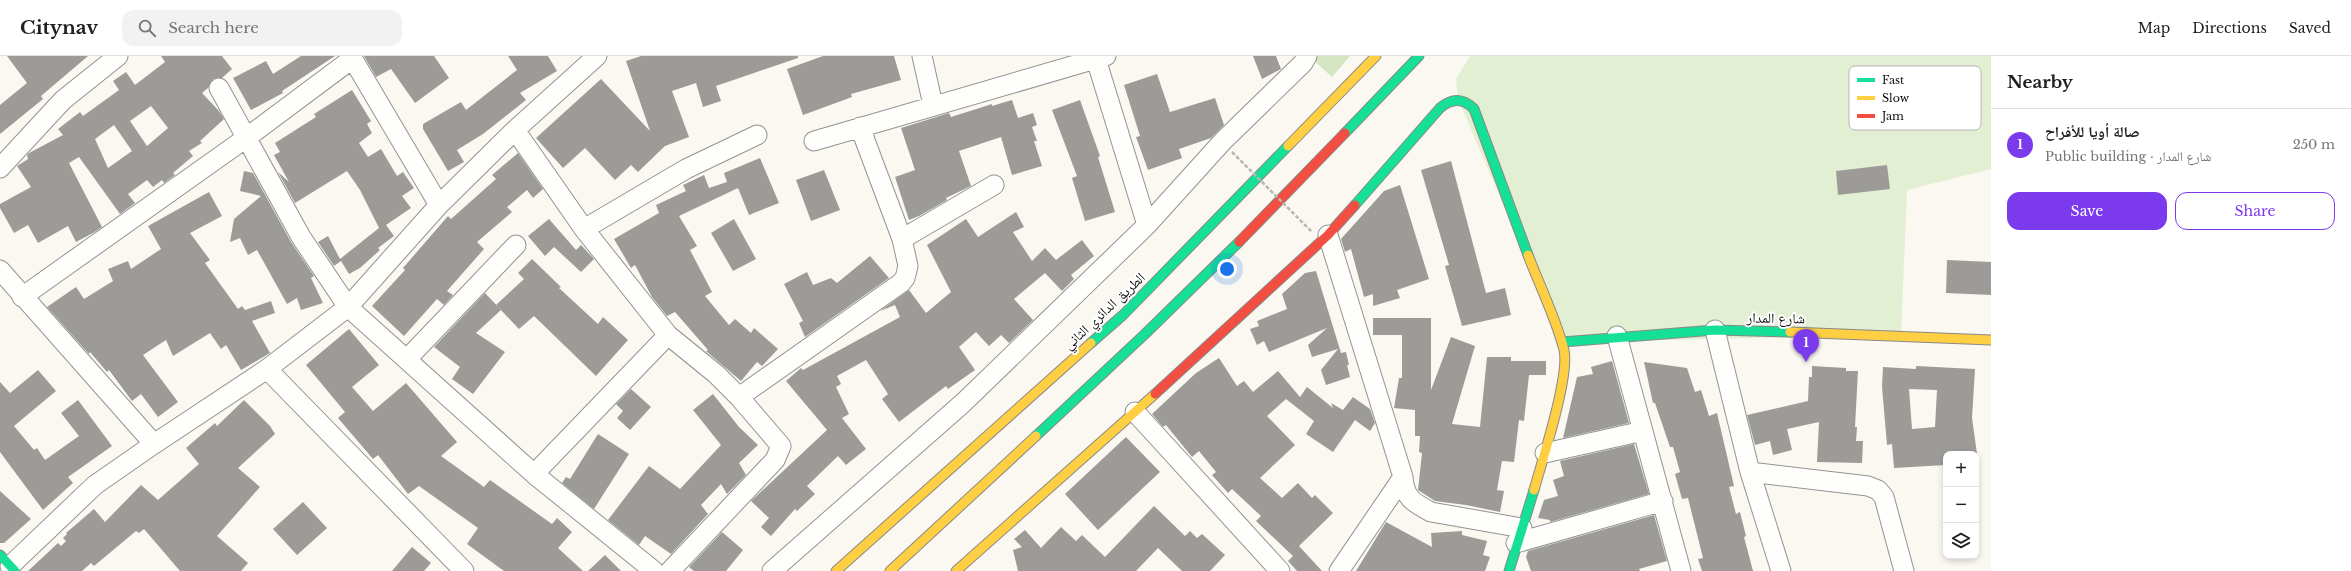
<!DOCTYPE html>
<meta charset="utf-8">
<style>
:root{--surface:#fff;--page:#f2f2f2;--text:#202124;--muted:#757577;--line:#e0e0e0;--accent:#7c3aed}
body{margin:0;font-family:"Libre Baskerville","Noto Naskh Arabic",serif;background:var(--page);color:var(--text)}
.controls{position:absolute;right:12px;bottom:12px;display:grid;overflow:hidden;border-radius:8px;box-shadow:0 2px 6px #0003}
.controls button{width:36px;height:36px;display:grid;place-items:center;padding:0;border:0;border-bottom:1px solid var(--line);background:var(--surface);color:var(--text);font:20px sans-serif}
.you{position:absolute;left:1227px;top:213px;width:14px;height:14px;margin:-10px;border:3px solid #fff;border-radius:50%;background:#1a73e8;box-shadow:0 0 0 6px #1a73e833}
.badge{display:grid;place-items:center;width:26px;height:26px;border-radius:50%;background:var(--accent);color:#fff;font-size:13px;font-weight:700}
.pin{position:absolute;translate:-50% -33px;filter:drop-shadow(0 1px 2px #0008)}
.pin::after{content:'';position:absolute;top:21px;width:14px;height:12px;background:inherit;clip-path:polygon(0 0,100% 0,50% 100%)}
.list{margin:0;padding:0;list-style:none}
h2{display:flex;justify-content:space-between;align-items:center;height:52px;margin:0;padding:0 16px;font-size:17px}
h2 small{font-size:13px;font-weight:400;color:var(--muted)}
.list li{display:grid;grid-template-columns:26px 1fr auto;gap:12px;align-items:center;box-sizing:border-box;height:72px;padding:0 16px;border-top:1px solid var(--line)}
.list b{display:block;font-size:15px;white-space:nowrap}
.list p{margin:0;font-size:13px;white-space:nowrap;color:var(--muted)}
.list em{font-size:13px;font-style:normal;color:var(--muted)}
.actions{display:flex;gap:8px;padding:12px 16px}
.actions a{flex:1;padding:9px 0;border:1px solid var(--accent);border-radius:12px;text-align:center;font-size:14px;color:var(--accent)}
.actions .main{background:var(--accent);color:#fff}
.icon{flex:none;width:22px;height:22px;fill:none;stroke:currentColor;stroke-width:2;stroke-linecap:round;stroke-linejoin:round}
.map{position:relative;flex:none;width:1991px;height:515px;overflow:hidden}
header{display:flex;align-items:center;gap:24px;box-sizing:border-box;height:56px;padding:0 20px;background:var(--surface);border-bottom:1px solid var(--line)}
header strong{font-size:19px}
nav{display:flex;gap:22px;margin-inline-start:auto;font-size:14px}
.search{width:280px;height:36px;background:var(--page);display:flex;align-items:center;gap:10px;box-sizing:border-box;padding:0 14px;border-radius:12px;color:var(--muted);font-size:15px}
main{display:flex}
aside{flex:1;background:var(--surface)}
.map>svg:first-child{display:block}
.green{fill:#e3efd2}
.forest{fill:#d4e5c1}
.building{fill:#9d9b97;fill-rule:evenodd}
.lines{fill:none;stroke-linecap:round;stroke-linejoin:round}
.street-casing{stroke:#949390;stroke-width:21}
.fast-casing{stroke:#8a8986;stroke-width:11}
.slow-casing{stroke:#8a8986;stroke-width:11}
.jam-casing{stroke:#8a8986;stroke-width:11}
.street{stroke:#fefefd;stroke-width:19}
.fast{stroke:#16e098;stroke-width:9}
.slow{stroke:#ffcf43;stroke-width:9}
.jam{stroke:#f24e42;stroke-width:9}
.path-bridge{stroke:#b8b7b6;stroke-width:2.5;stroke-dasharray:4 2;stroke-linecap:butt}
.labels{text-anchor:middle;stroke-width:4;stroke-linejoin:round;paint-order:stroke}
.street-label{font-size:14px;fill:#0d0d0d;stroke:#fff}
.key{fill:#fff;stroke:#b6b6b6;stroke-width:1}
.key-label{font-size:11px;fill:#0d0d0d}
</style>
<header>
<strong>Citynav</strong>
<div class="search"><svg class="icon" aria-label="search" viewBox="0 0 24 24"><circle cx="10" cy="10" r="6"/><path d="M15 15l6 6"/></svg>Search here</div>
<nav><a>Map</a><a>Directions</a><a>Saved</a></nav>
</header>
<main>
<div class="map">
<svg width="1991" height="515" viewBox="0 0 1991 515">
<rect width="100%" height="100%" fill="#faf8f1"/>
<path class="green" d="M1470,0h521v113l-84,21 -6,145 -339,7 -104,-243 -2,-20z"/>
<path class="forest" d="M1309,0h41l-18,21z"/>
<path class="building" d="M7,0h81l-47,40 2,3 -43,35v-29l27,-22z
M161,0h61l10,13 -10,9 -9,1 -5,9 -6,5 17,18 5,8 -24,22 2,2 -13,8 4,5 -20,17 2,2 -11,8 -2,-3 -9,7 -6,-7 -19,14 7,9 -15,11 -41,-57 -10,6 33,64 -9,6 -17,9 -8,-16 -30,17 -10,-18 -14,8 -14,-25v-4l31,-17 -14,-21 11,-7 -1,-4 2,-2 34,-18 -5,-6 22,-17 3,4 36,-26 -6,-9 13,-9 9,13 30,-23zM151,50l17,22 -21,18 -17,-25zM114,69l18,26 -24,17 -13,-29z
M301,0h34l-53,35 1,2 -32,17 -18,-32 33,-17 7,13z
M364,0h70l15,22 -34,25 -24,-34 -15,8z
M508,0h40l9,15 -37,22 6,7 -43,34 -26,16 7,12 -16,9 -25,-42v-5l38,-22 5,8 51,-40z
M641,0h157v2l-82,28 5,15 -18,6 -7,-24 -24,8 17,46 -24,9 -27,26 -7,-7 -16,15 -30,-32 -22,20 -27,-30 65,-59 49,52 -24,-70z
M823,0h71l7,24 -50,14 1,3 -49,18 -16,-46z
M1253,0h23l5,13 -19,10z
M1157,18l13,38 45,-14 9,27 -13,13 -32,11 3,9 -34,12 -12,-33 4,-1 -16,-51z
M352,34l19,31 -4,3 5,9 -13,10 9,14 13,-8 16,27 6,-4 11,16 -12,8 9,12 -25,17 8,11 -16,12 2,2 -20,18 -11,6 -8,-13 -7,5 -16,-24 10,-6 12,23 39,-31 -19,-38 -13,-19 -52,32 -17,-31 11,10 -15,-27 6,-3 -5,-9 41,-26 -2,-3z
M1012,44l6,18 15,-5 4,12 -5,2 5,14h-3l8,25 -30,9 -11,-38 -42,14 12,35 -25,12 1,2 -28,16 -10,4 -14,-43 20,-7 -14,-42 48,-15 2,4 41,-13v2z
M1080,44l20,56 -2,1 17,55 -30,9 -13,-43 5,-2 -25,-66z
M518,97l25,36 -10,9 -6,-8 -20,17 5,5 -35,30 7,7 -37,42 6,4 -9,10 -7,-6 -33,37 -32,-30 33,-36 -2,-2 45,-52 3,3 45,-40 -4,-4z
M760,102l19,45 -30,12 -11,-27 -59,28 18,30 -7,4 22,42 -7,4 24,29 6,-6 16,14 3,-5 24,21 -16,17 -5,-4 -16,19 -35,-30 2,-1 -33,-38 -8,4 -15,-19 -17,-32 -4,3 -17,-29 45,-26 -3,-8 30,-14 -3,-6 21,-10 5,13 18,-6 -3,-9z
M1451,105l35,132 19,-5 6,27 -49,11 -17,-60 4,-1 -28,-95z
M1887,109l3,24 -52,6 -2,-24z
M824,114l16,40 -29,11 -15,-41z
M244,115l9,2 38,69 23,34 -3,2 12,25 -22,7 -4,-12 -10,6 -30,-54 -9,5 -8,-17 -10,4 4,-23 27,-23 -21,-5z
M1400,129l29,94 -32,11 3,8 -27,8v-12l-9,3 -13,-48 -6,3 -4,-13 43,-48z
M209,136l13,24 -32,17 20,27 -5,3 33,46 4,-3 3,4 26,-9 4,12 -23,8 18,32 -29,17 -15,-25 -5,4 -11,-16 -37,23 -7,-16 -23,15 35,47 -20,15 -17,-23 -9,7 -23,-31 -2,2 -17,-20 -1,2 -42,-47 29,-20 8,12 29,-18 -5,-12 20,-8 3,8 30,-20 -13,-23z
M1016,156l8,15 -11,5 19,29 13,-13 11,12 26,-20 12,16 -23,19 3,4 -12,12 -17,-18 -31,26 19,21 -24,23 -8,-8 -12,11 -13,-14 -17,15 16,23 -27,19 -2,-3 -47,36 -17,-23 6,-5 -22,-34 -29,16 4,8 -5,3 13,27 -7,4 24,31 -20,16 -8,-9 -31,30 8,8 -18,17 -2,-2 -24,27 -10,-9 8,-9 -18,-17 76,-71 -41,-49 15,-13 2,2 97,-53 -5,-12 -15,6 29,-21 17,23 25,-21 -24,-47 39,-26 12,18z
M549,163l27,31 5,-5 13,14 -13,13 -27,-25 -9,9 -17,-20z
M734,163l22,40 -23,12 -22,-38z
M870,200l19,22 -84,59 -6,-14 4,-2 -19,-37 23,-12 6,13 18,-7 6,5z
M532,203l29,28 -2,1 39,36 5,-7 25,23 -32,36 -62,-60 -15,13 -23,-24 28,-26 -6,-6z
M1947,204l44,2v33l-45,-2z
M1316,215l25,82 5,-1 3,13h-2l3,12 -24,8 -5,-15 17,-21 -26,8 -4,-12 19,-17 -58,24 -5,-11 -7,4 -7,-16 9,-3 -2,-5 30,-12 -5,-15 23,-21z
M485,237l16,17 -25,23 29,19 -32,42 -21,-15 8,-12 -26,-20z
M1373,262h58v72l20,-53 24,9 -23,78 28,3 7,-70h24v4h35v14h-17l-5,46 -5,-1 -5,42 -12,-1 -5,29 7,1 -4,21 -34,-7 -31,-4 -17,-11 4,-37 -3,-1 1,-16h-5v-26l-21,-2 5,-30h3v-43h-29z
M349,273l30,36 -27,22 21,24 33,-28 51,59 -16,14 43,31 6,-7 62,44 5,-6 15,14 -14,16 25,23h-79l-37,-27 11,-16 -59,-42 -11,8 -30,-39 -5,4 -35,-41 7,-6 -39,-47z
M1219,302l18,28 7,-5 9,11 25,-21 22,26 7,-10 26,21 -2,-5 12,7 10,-13 17,12 5,14 -5,8 -15,-11 -22,32 -27,-18 8,-13 -28,-22 -19,17 28,29 -35,33 22,20 16,-15 14,15 3,-3 18,18 -34,33 23,25h-25l-9,-10 5,-5 -37,-35 5,-5 -29,-27 -4,4 -16,-18 4,-3 -17,-21 -7,6 -26,-32 -3,2 -11,-13 44,-41z
M1612,305l17,62 -66,15 14,-61 16,-3 -2,-7z
M1644,306l43,6 8,24 6,-2 8,26 8,-3 17,73 -5,1 7,27 4,-2 6,24 -2,1 9,34h-51l-4,-12 5,-1 -15,-60 -6,1 -7,-25 5,-2 -7,-25h-3l-15,-44h-2z
M1812,310l34,2v3h12l-3,56h2l-1,14h7l-1,22 -45,-1 2,-40 -32,7 5,21 -19,5 -3,-14 -15,4 -8,-30 61,-14 1,-24h3z
M1916,310l59,3 -3,49 5,36h-31v11l-52,3 -2,-24 -5,1 -5,-58 1,-20 33,2zM1909,333l28,1 -2,37 -23,2z
M38,314l18,21 -42,35 20,24 3,-2 8,12 34,-24 -18,-23 17,-13 34,46 -44,31 5,6 -30,27 -43,-58v-70l10,11z
M631,333l20,18 -21,23 -13,-12 6,-7 -7,-7z
M713,338l26,33 19,18 -19,18 7,12 -19,19 -6,-10 -20,21 7,9 -37,40 -26,-18 -6,9 -31,-25 41,-54 31,23 41,-44 -28,-35z
M244,344l26,26 5,8 -37,34 22,19 -43,49 31,27 -7,8h-61l-36,-42 -5,4 -3,-2 -42,35 -3,-3 -9,8h-54l30,-28 3,3 5,-5 -3,-3 4,-4 -1,-1 28,-24 11,13 36,-37 17,15 41,-36 -13,-16 29,-25 2,3z
M598,378l31,20 -35,55 -32,-26 4,-6 4,2z
M1126,381l34,35 -62,58 -33,-36z
M1634,388l15,50 -99,28v-2l-12,-2 6,-18 14,-4 -5,-16 11,-4 -4,-15z
M0,435l31,28 -27,24h-4z
M303,446l24,26 -30,27 -24,-26z
M1154,450l31,30 5,-5 7,7 5,-4 23,21 -15,16h-28l-24,-23 -22,23h-118l-5,-21 9,-3 -8,-8 11,-9 16,18 20,-21 15,14 6,-6 23,22z
M1654,459l13,46 -28,8 1,2h-109l-5,-14 2,-6z
M1386,466l46,25 -1,-14 31,-2v4l25,6 -4,14 7,2 -5,14h-129z
M722,476l21,18 -17,21h-32l-5,-4z
M412,491l19,16 -7,8h-32z
M605,499l16,16h-33z"/>
<g class="lines">
<defs>
<path id="street" d="M351,0l88,149
M922,0l11,49
M1096,3l51,166
M219,32l82,149 47,70 186,167 120,97
M515,74l69,99 84,106 48,39 23,23 42,49 -6,14 -105,111
M814,85l292,-85
M0,112l63,-68 55,-44
M584,173l102,-60 71,-34
M1328,179l75,242c1,21 11,26 28,35l91,16
M902,183l92,-54
M0,214l154,174 113,-75 81,-62 91,-102 76,-75 82,-74
M22,241l224,-159 106,-79
M1715,274l35,142 31,99
M1617,280l64,235
M407,303l109,-114
M267,313l197,202
M739,341l162,-114 4,-5 3,-12 -6,-27 -42,-112
M1135,356l145,159
M1545,397l98,-22
M1750,416l118,14 10,4 6,7 20,74
M534,418l134,-139
M1516,487l147,-42
M10,510l85,-81 59,-41
M772,515l191,-168 184,-178 76,-84 80,-78 4,-7
M1339,515l64,-94"/>
<path id="fast" d="M1345,77l74,-77
M1355,149l85,-97c12,-10 23,-10 34,1l54,146
M1562,286l153,-12 75,2
M1091,287l32,-28 165,-169
M1036,380l109,-102 94,-92
M0,499l15,16
M1509,515l25,-81"/>
<path id="slow" d="M1288,90l88,-90
M1528,199c11,29 29,66 36,95 6,26 -22,111 -30,140
M1790,276l201,8
M836,515l255,-228
M890,515l146,-135
M956,515l199,-177"/>
<path id="jam" d="M1239,186l106,-109
M1155,338l173,-159 27,-30"/>
</defs>
<use href="#street" class="street-casing"/>
<use href="#fast" class="fast-casing"/>
<use href="#slow" class="slow-casing"/>
<use href="#jam" class="jam-casing"/>
<use href="#street" class="street"/>
<use href="#fast" class="fast"/>
<use href="#slow" class="slow"/>
<use href="#jam" class="jam"/>
<path class="path-bridge" d="M1232,96l80,80"/>
</g>
<g class="labels">
<g class="street-label">
<text transform="translate(1104 255) rotate(-43)" y="5">الطريق الدائري الثاني</text>
<text transform="translate(1776 262) rotate(1)" y="5">شارع المدار</text>
</g>
</g>
<rect x="1849" y="10" width="132" height="64" rx="6" class="key"/>
<rect x="1857" y="22" width="18" height="4" fill="#16e098"/>
<rect x="1857" y="40" width="18" height="4" fill="#ffcf43"/>
<rect x="1857" y="58" width="18" height="4" fill="#f24e42"/>
<g class="key-label">
<text x="1882" y="28">Fast</text>
<text x="1882" y="46">Slow</text>
<text x="1882" y="64">Jam</text>
</g>
</svg>
<div class="controls">
<button>+</button>
<button>−</button>
<button><svg class="icon" aria-label="layers" viewBox="0 0 24 24"><path d="M12 4l9 5-9 5-9-5zM3 14l9 5 9-5"/></svg></button>
</div>
<div class="you"></div>
<div class="pin badge" style="left:1806px;top:306px">1</div>
</div>
<aside>
<h2>Nearby<small></small></h2>
<ul class="list">
<li><span class="badge">1</span><div><b>صالة أويا للأفراح</b><p>Public building · شارع المدار</p></div><em>250 m</em></li>
</ul>
<div class="actions"><a class="main">Save</a><a>Share</a></div>
</aside>
</main>
